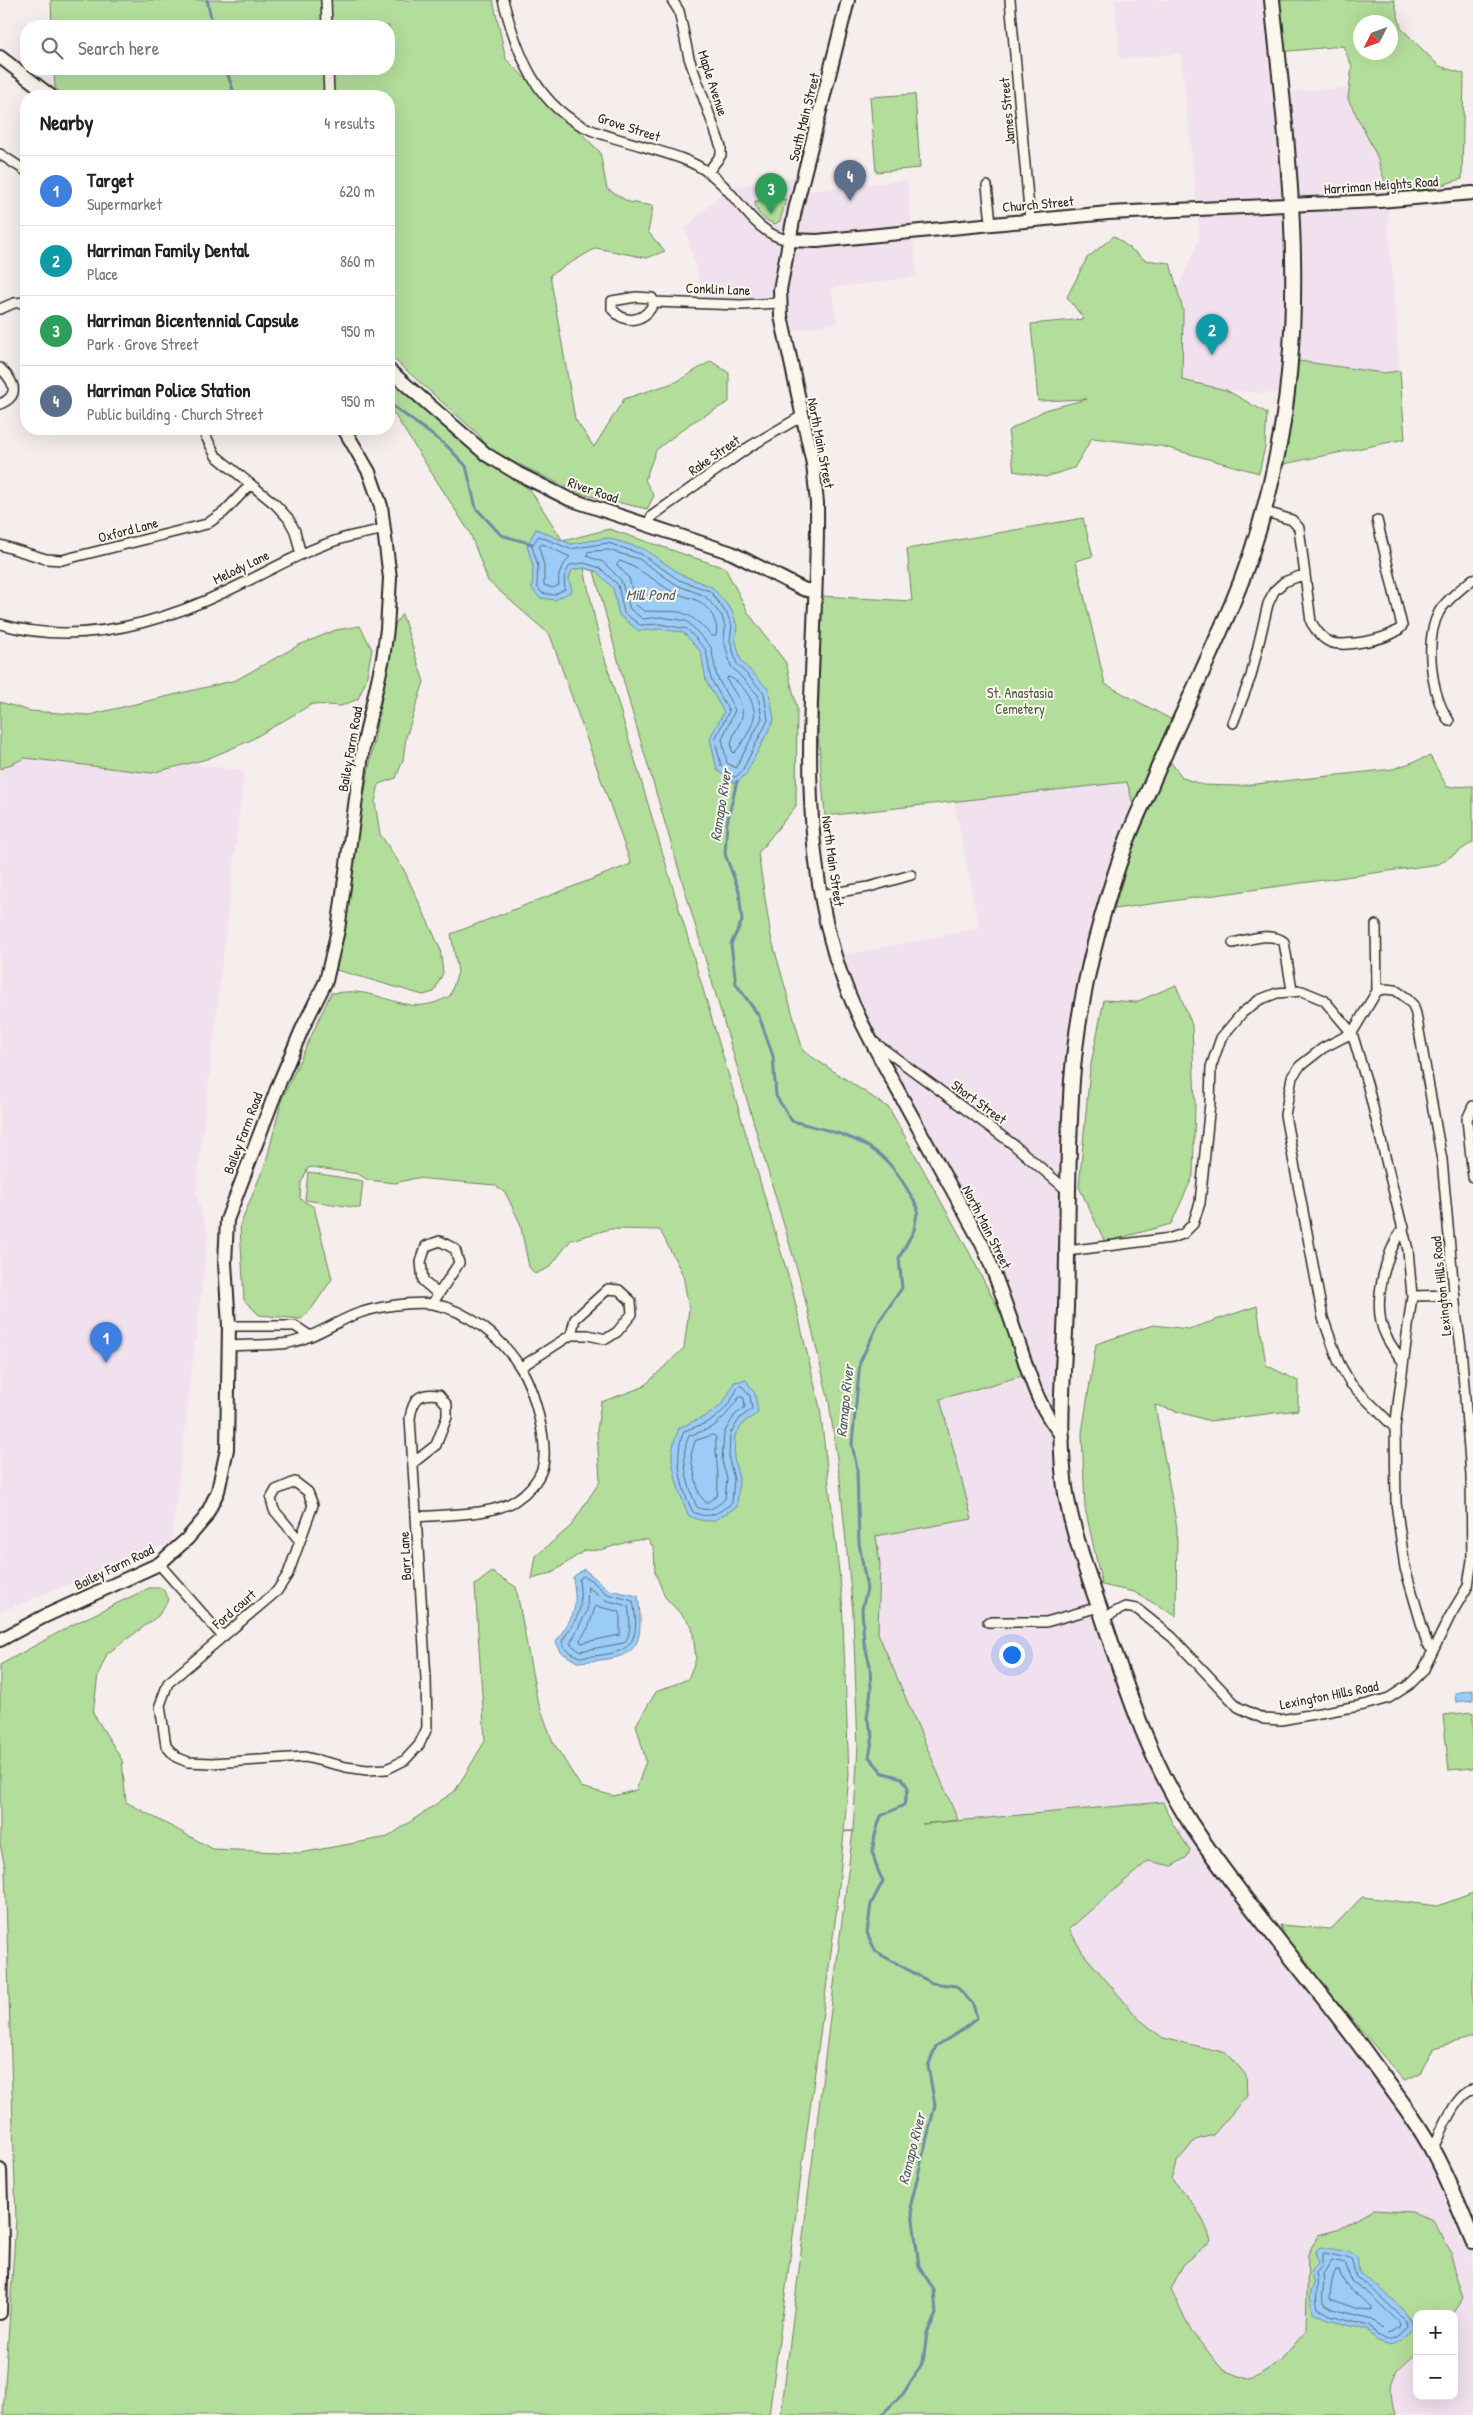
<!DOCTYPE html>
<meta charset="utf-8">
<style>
:root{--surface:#fff;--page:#f6f6f6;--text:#202124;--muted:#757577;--line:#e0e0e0;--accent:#0b8043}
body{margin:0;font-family:"Patrick Hand",sans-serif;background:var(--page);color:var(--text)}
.controls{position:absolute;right:15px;bottom:15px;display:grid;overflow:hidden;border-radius:10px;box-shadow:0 5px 20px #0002}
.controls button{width:45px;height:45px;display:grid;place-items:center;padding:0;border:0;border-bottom:1px solid var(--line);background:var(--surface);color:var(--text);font:25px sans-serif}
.compass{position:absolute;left:1353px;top:15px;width:45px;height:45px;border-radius:50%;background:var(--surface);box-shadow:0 5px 20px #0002;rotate:228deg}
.you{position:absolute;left:1011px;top:1654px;width:18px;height:18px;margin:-12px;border:4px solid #fff;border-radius:50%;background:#1a73e8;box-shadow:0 0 0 8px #1a73e833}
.badge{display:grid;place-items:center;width:32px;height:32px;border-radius:50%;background:var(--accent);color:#fff;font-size:16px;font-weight:700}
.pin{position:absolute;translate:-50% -41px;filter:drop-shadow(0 1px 2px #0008)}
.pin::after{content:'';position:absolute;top:26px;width:18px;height:15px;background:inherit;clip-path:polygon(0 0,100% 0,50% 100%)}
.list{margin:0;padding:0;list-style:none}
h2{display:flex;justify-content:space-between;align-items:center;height:65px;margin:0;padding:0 20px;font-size:21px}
h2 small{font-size:16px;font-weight:400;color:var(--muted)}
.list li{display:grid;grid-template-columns:32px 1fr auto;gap:15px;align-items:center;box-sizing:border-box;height:70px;padding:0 20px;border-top:1px solid var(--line)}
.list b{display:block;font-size:19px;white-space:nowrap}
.list p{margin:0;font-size:16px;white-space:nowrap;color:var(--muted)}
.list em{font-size:16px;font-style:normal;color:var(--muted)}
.icon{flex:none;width:28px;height:28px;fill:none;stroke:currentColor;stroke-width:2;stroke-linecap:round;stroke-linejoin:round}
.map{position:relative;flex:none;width:1473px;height:2415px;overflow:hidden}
.search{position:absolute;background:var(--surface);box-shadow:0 5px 20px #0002;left:20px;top:20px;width:375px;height:55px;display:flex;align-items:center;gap:12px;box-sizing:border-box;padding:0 18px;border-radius:20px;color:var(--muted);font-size:19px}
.panel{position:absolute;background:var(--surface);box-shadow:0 5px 20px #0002;left:20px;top:90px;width:375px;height:345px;border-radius:20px}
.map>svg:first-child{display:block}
.built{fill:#f1e0ee;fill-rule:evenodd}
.green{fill:#b3dd9a;stroke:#6f8462;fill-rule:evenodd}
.water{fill:#9bccf7;stroke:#6e8ca5}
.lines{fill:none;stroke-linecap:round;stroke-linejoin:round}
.shore{stroke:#586b7d;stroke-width:1}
.stream{stroke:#6e8ca5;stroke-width:3}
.street-casing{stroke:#2b2b2b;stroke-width:12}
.secondary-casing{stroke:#2b2b2b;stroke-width:16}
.primary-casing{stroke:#2b2b2b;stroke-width:18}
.street{stroke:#fbf7ec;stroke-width:9}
.secondary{stroke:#fbf7ec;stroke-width:12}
.primary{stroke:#fbf7ec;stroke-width:14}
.labels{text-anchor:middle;stroke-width:4;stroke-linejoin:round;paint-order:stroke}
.street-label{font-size:14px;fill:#2b2b2b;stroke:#fbf7ec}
.park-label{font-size:14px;fill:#4d5847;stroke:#fbf7ec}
.water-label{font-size:15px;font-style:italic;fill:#4d5b68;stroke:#fbf7ec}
</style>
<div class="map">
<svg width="1473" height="2415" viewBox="0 0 1473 2415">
<rect width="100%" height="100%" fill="#f6eded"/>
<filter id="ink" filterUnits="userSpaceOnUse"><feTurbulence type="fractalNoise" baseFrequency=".02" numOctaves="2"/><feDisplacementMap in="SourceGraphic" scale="10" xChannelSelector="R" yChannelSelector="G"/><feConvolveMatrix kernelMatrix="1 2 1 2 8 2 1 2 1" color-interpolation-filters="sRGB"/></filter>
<g filter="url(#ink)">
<path class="built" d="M1115,0h157l9,92 96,-6 6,104 5,11v19l12,151 -17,2 -92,-13 -5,34 -104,-6 -7,-94 25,-56 -19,-185 -61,6z
M805,175l-4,17 106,-12 10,97 -86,11 6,35 -52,9 -5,-29 -74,1 -21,-76 43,-40z
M0,739l244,32 -48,421 12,43 -37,307 -171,70z
M1128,782l9,36 -56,192 -13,181v312l104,298 -214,19 -80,-187 -2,-97 96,-17 -32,-120 89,-25 -32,-95 -127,-239 -34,-83 143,-29 -25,-128z
M1188,1819l223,296 62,126v174h-81l-155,-6 -158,-170 -32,-297zM1417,2314h37v82h-37z"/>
<path class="green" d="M51,0h442l13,59 94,93 7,37 22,13 24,4 -5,26 17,19 -18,7 -51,-10 -46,27 25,144 19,28 30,-48 52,-17 35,-21 18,12v29l-38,21 -35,27 -11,30 9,16 -7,13 -66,-15 -92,-44 -11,-16 -89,-79v-259h-323l-11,-8 -1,-19h335v-43h-337z
M1272,0h122l7,28 38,38 25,8 -2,105 -35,10 -39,3 -12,-38 -28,-55 4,-33 -9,-20 -65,6zM1360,22h30v30h-30z
M915,94l5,74 -44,4 -6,-75z
M786,199l-6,22 -5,3c-12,-4 -20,-11 -20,-23z
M1114,236l31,24 25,3 13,47 -1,70 44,10 41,23 -2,34 -6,26 -98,-27 -69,-8 -18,30 -29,9 -31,-6 -6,-40 37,-21 42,-11 -49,2 -7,-77 53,-5 -17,-22 20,-39z
M1299,361l84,12 17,-2 5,68 -126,26 13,-54z
M389,379l142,112 32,50 46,-12 116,39 24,46 37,49 11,45 -1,98 -38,47 13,84 32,114 86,57 79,142 58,113 3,11 -89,25 32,120 -96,17 4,28 -2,69 80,187 -36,4 241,-22 9,21 18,27 -3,7 -15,9 -24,-5 -79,68 13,23 57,67 24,19 64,15 19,22 1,21 -34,39 -18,5 -18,22 -6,16c17,19 33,37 40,63l-28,24 -12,24 20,42 32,39 28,10 28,-18 27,-31 2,-77 10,-19 19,-5 36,-20 39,2 21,8 18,32v8l12,38 -11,16h-35v39c-27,23 -30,27 -22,62h-614l72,-584 -9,1 -7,75 -68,508h-766l13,-195 -11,-353 -5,-23v-179l72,-40 77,-37h13l7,11 -11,17 -51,38 -9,21 -5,38 29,47 4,42 87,47 87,4 88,-16 67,-46 30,-50 -10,-156 17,-13 24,15 21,112 16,43 28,45 33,9 22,-6 10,-29 -10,-36 20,-33 32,-13 8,-20 -4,-33 -27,-29 -10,-25 -1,-24 -6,-8c-22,-3 -42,14 -63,10l-33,23 -20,6 4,-23 35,-30 29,-45 -3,-50 4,-29 42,-15 41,-39 5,-39 -6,-34 -23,-45 -50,-1 -39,11 -21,27 -15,7 -6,-7 -9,-44 -14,-29 -11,-9 -79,-7 -21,5 -27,-3 -10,-6 -46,-7 -4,1 -7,15 -1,16 14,8 18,72 -22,32 -9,8 -42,-4 -15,-15 -4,-75 26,-63 16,-63 49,-106c8,0 17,-2 24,-1 39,3 54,26 95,4l8,-24 -7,-38 180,-70 -81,-229 -62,-54 -18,-48 -81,-127zM584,568l10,3 37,137 171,578 27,116 11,78 13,133 5,134 -5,84h-9l5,-56 -7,-178 -22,-189 -28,-119 -193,-650z
M1083,518l10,38 -17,5 29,123 73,39 -41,95 -10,-36 -302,34 -7,-82 3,-138 91,5 -5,-52z
M402,614l22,68 -18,55 -3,23 -7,18 -17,6 -4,18 5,32 24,36 36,78 3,25 -9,19 -11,3 -90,-26 62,-345z
M360,626l12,23 -6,31 -8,19 -17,7 -29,-2 -63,37 -42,18 -56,14 -126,-15 -25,11v-67l30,9 59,4 147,-35 63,-35 37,-15z
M1430,756l17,31 26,-1v56l-34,22 -325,45 16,-55 39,-94 14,18 20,7 35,1 155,-17z
M1176,985l16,40 3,78 -2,73 -22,48 -66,18 -26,-55 11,-118 14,-69 32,2z
M308,1172l55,9 -3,27 -55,-8z
M1257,1306l9,59 32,16v29l-88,11 -55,-16 22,123 -1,88 -42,-24 -32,-7 -17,-77 -3,-75 14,-89 57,-19 36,4z
M1473,1712v56l-24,2 -6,-55z
M1473,1893v144l-39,11 -14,25 -16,8 -120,-143 -4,-13 51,4 31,-32 76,9z"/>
<path class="water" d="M536,529l35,15 37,-6 36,11 38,26 30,12 20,24 5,15 -2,12 6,23 28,29 5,30 -28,54 -10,10 -19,-14 -7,-32 14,-26 -18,-31 -5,-29 -18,-20 -24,-3 -20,2 -20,-16 -6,-27 -17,-17 -12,-3 -12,2 -3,8 3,13 -17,9 -15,-2 -8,-9 1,-22 -6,-22z
M746,1380l9,14 3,19 -14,9 -9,13 -1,24 5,20 -2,28c-22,11 -22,20 -48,9 -7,-15 -17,-44 -17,-61 0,-9 4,-18 7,-27 29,-14 42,-13 55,-46z
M584,1569l25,21 29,6c8,60 -6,62 -61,66l-16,-10 -5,-10c19,-30 22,-29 17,-65z
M1473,1690v10l-17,2 -1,-9z
M1320,2247l30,5 7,5 2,16c16,11 49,35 54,54 -13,20 -31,26 -45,2l-40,-10 -15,-7 -3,-17 4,-11 -4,-12 8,-8 -3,-12z"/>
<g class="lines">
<path class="shore" d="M539,536l31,13 38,-6 33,11 38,26 31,11 17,23 5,12 -2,14 7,24 27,29 4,27 -26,51 -5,5 -3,1 -13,-11 -6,-27 14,-28 -18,-32 -5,-29 -19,-21 -28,-5 -19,1 -16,-12 -6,-28 -18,-17 -16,-5 -14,2 -6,12 1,12 -11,6 -12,-2 -5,-7 1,-20 -6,-20z
M543,544l27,13c-7,9 -13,15 -11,28l-6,3 -9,-3v-19l-5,-19z
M608,550l31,9 38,26 28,11 17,20 3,11 -1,14 7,25 27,29 4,23 -26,50 -9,-5 -5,-24 13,-29 -18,-33 -6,-30 -24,-26 -27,-4 -17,2 -13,-10 -9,-29 -18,-18 -16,-6 1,-4z
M620,561c20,7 33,19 51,30 9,5 21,6 29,11 11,7 19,22 16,34h-4c-29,-31 -30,-23 -68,-25l-8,-6 -7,-27 -12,-13z
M728,677c13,3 29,26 26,41 -2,10 -13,28 -20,35l-2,-2c-4,-19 13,-26 10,-42 -1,-10 -10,-20 -15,-29z
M742,1386l8,10 2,13 -12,9 -10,16 -1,26 5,19 -2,24c-14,10 -23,17 -39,9 -12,-23 -20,-56 -9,-81 7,-3 15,-5 22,-8 15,-6 26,-22 32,-36z
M740,1397l4,1 1,9 -10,8 -11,18 -2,28 5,18 -2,20c-9,8 -16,14 -28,8 -9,-19 -18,-52 -8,-71l24,-9 11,-10z
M713,1435l3,2c-1,21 4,39 1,59l-11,7 -7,-9 -7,-31 -1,-8 4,-14z
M583,1576l8,4 16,14 26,7c10,51 -10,53 -54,56l-14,-8 -3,-8c17,-27 21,-27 17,-61z
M588,1587l17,13 23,6c2,11 4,29 -4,37l-44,8 -10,-7 17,-33z
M596,1606l24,6v23l-39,8 -1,-3 8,-12z
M1325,2253l26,6 5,18 14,10 36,34 1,5 -11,12 -10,2 -9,-5 -7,-10 -40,-10 -12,-7c-4,-13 2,-22 -2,-35l6,-7v-11z
M1332,2260l13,3 6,18 16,11 33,31 -1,4 -12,6 -14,-14 -41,-10 -8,-5c-4,-10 2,-18 -1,-29z
M1336,2270h3c5,19 19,24 32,37v3l-12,-1 -29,-10c0,-7 2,-23 6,-29z"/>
<path class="stream" d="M207,0l6,26
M226,69l9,27
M389,403l58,43 19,20 10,42 25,27 31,9
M737,781l-10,42 -2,31 14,37 3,30 -11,23 5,40 23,32 14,40 3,40 16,25c29,8 60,13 84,31 19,13 31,37 42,56l-4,22 -15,28 3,30 -22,32 -20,42 -8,82 5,25 2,74 8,46 -5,20 2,34 6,22 1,25 -4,28 6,18 -4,21 14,16 19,5 6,10 -4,17 -23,11c-10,28 -12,39 2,65l-12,23 -4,29 9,19 56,31 24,3 17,18 4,14 -16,13 -25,15 -8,20 7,39 -24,99 8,62 15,24 2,24 -9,19 -4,29 -20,32 -22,21"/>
<defs>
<path id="street" d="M326,0l1,26
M503,0c14,53 33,107 88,130 17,7 35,11 51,16 23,7 48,13 67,27 29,20 43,61 80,67
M672,0l7,11 10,47 32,89v8l-13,17
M1010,0l20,220
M328,69l1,27
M0,154l26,17
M987,186l4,37
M636,297l16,1 2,4c-8,19 -28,24 -42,7v-8z
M654,302l87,3 39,-2
M0,309l14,-6 12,-1
M0,368c13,12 22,27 0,36
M202,429l14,27 59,48 13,14 7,13 6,24
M1263,511l29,9 7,8 12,94c5,8 10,16 19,20 13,6 64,-3 72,-16l-25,-106
M648,524l4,-8 97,-69 53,-31
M0,545l46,14 16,1 145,-36 17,-12 26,-27
M0,624c76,22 158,0 227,-33 39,-18 76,-41 117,-53 13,-4 28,-6 41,-9
M1449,721c-18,-26 -25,-81 -10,-109 8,-13 23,-24 34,-33
M1233,723l18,-47 17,-72 6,-13 10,-9 21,-8
M821,895l48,-8 42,-12
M1376,925l1,66
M1233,943c15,-3 38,-12 51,-1l8,48
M874,1042l140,103 54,46
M1473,1106l-6,13 6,58
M1067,1251l104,-13 12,-4 10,-10 7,-21 10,-100 1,-36 10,-29 21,-25 17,-13 18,-7 25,-2 22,9 28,33 16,54 40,163 4,46 -17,132 1,75 9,65 19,65 3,11 5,5
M1412,1296l43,-1
M432,1304l27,-41 -4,-14 -15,-8 -14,5 -5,16 2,19 15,13
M229,1326h66l15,10
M228,1346c20,-2 41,0 61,-3 24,-5 43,-19 65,-28 20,-8 58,-14 79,-11 34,6 69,34 87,63 13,20 30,78 22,102 -4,12 -15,24 -26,31 -23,16 -72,14 -100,17
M1403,1362c-6,-9 -13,-17 -17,-26 -16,-31 0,-83 18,-110
M521,1367l50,-32h17l18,4 11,-7 15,-18 -1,-13 -12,-11 -11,-1 -33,30 -4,16
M300,1541l-26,-31 -3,-11 5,-9 19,-8 13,10 5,13 -25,69 -11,17 -109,92 -8,22 6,41 10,11 12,5 24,1 93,-6 41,10 21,3 20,-1 18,-9 14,-15 8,-17 -1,-49 -16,-261c3,-19 9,-26 29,-23l8,10v12l-11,28 -23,18
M159,1564l64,73
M1103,1618l22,-11 12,2 35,28 66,70 26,12 17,1 83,-15 25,-7 20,-13 14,-14 27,-55 18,-30 4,-26 -1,-85 -10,-128 -5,-34 -14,-153 -26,-146 -3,-9 -9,-9 -9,-6 -11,-1 -7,2 -25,42 -29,15 -23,18 -8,11 -7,38 38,203 16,45 12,21 44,44
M988,1622h58l53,-15
M1432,2150c8,-15 24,-58 41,-60"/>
<path id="secondary" d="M848,0l-53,210 -15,80 1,26 32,148 4,39c2,151 -26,304 18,453 15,50 42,96 67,142 27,49 54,99 81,148 14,32 25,65 36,98 12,35 19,64 44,93
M0,57l51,39
M789,240l28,1 291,-28 271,-12 94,-8
M389,370l98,85 30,18 52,26 163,54 71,36 11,3
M0,1640l43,-23 116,-53 28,-25 18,-21 13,-27 9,-42 2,-123 -4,-63 2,-43 53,-139 23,-54 23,-46 12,-51 25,-183 20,-89 4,-29 3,-51 -9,-72 -12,-34 -25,-43
M0,2170l2,70 -2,73"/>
<path id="primary" d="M1272,0c16,150 36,305 5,455 -10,50 -25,102 -45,149 -25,59 -53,117 -79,176 -9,22 -20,43 -28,66 -27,75 -47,154 -53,234 -5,75 -4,152 -6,228 -2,61 -10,131 1,192 8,39 22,78 35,115 24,72 47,145 89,209 56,84 124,158 182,239 21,29 44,58 61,90 15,28 27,58 39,88"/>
</defs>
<use href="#street" class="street-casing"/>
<use href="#secondary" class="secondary-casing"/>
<use href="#primary" class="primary-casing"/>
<use href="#street" class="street"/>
<use href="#secondary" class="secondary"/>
<use href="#primary" class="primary"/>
</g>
</g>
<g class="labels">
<g class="street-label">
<text transform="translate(713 83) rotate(72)" y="5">Maple Avenue</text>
<text transform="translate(1007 111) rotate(-95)" y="5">James Street</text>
<text transform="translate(804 117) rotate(-76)" y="5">South Main Street</text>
<text transform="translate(629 127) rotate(18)" y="5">Grove Street</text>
<text transform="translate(1381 185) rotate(-4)" y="5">Harriman Heights Road</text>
<text transform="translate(1038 204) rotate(-5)" y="5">Church Street</text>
<text transform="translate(718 289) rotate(2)" y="5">Conklin Lane</text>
<text transform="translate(821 443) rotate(79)" y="5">North Main Street</text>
<text transform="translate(714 455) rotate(-35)" y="5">Rake Street</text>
<text transform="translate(593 490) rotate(19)" y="5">River Road</text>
<text transform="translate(128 530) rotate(-15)" y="5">Oxford Lane</text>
<text transform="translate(241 567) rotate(-26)" y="5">Melody Lane</text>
<text transform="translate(350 749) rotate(-80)" y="5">Bailey Farm Road</text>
<text transform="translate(833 861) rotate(82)" y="5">North Main Street</text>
<text transform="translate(979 1102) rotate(36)" y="5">Short Street</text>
<text transform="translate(243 1133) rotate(-69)" y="5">Bailey Farm Road</text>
<text transform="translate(987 1227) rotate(63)" y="5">North Main Street</text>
<text transform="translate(1441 1286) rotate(-96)" y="5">Lexington Hills Road</text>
<text transform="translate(405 1556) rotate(-93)" y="5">Barr Lane</text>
<text transform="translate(114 1567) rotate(-26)" y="5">Bailey Farm Road</text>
<text transform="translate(234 1609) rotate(-41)" y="5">Ford court</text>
<text transform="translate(1329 1695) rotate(-11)" y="5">Lexington Hills Road</text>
</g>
<g class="park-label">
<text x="1020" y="698">St. Anastasia<tspan x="1020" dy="16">Cemetery</tspan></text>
</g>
<g class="water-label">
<text x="650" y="600">Mill Pond</text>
<text transform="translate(721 805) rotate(-81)" y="5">Ramapo River</text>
<text transform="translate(845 1401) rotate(-84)" y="5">Ramapo River</text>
<text transform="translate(912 2149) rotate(-76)" y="5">Ramapo River</text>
</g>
</g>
</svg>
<div class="controls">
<button>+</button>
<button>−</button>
</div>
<svg class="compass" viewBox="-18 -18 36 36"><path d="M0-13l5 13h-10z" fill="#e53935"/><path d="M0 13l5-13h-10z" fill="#757577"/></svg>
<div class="you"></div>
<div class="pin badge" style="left:106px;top:1363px;background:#3f7fe0">1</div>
<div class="pin badge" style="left:1212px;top:355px;background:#0f9aa8">2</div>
<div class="pin badge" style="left:771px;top:214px;background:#2e9e5b">3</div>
<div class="pin badge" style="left:850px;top:201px;background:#5c6f8a">4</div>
<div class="search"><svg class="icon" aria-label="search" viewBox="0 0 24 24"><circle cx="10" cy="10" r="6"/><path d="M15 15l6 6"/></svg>Search here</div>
<section class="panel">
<h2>Nearby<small>4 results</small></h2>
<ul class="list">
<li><span class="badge" style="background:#3f7fe0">1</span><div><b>Target</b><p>Supermarket</p></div><em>620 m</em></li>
<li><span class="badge" style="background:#0f9aa8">2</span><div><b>Harriman Family Dental</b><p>Place</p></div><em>860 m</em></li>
<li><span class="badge" style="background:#2e9e5b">3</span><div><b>Harriman Bicentennial Capsule</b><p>Park · Grove Street</p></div><em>950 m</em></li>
<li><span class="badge" style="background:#5c6f8a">4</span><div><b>Harriman Police Station</b><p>Public building · Church Street</p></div><em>950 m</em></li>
</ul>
</section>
</div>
